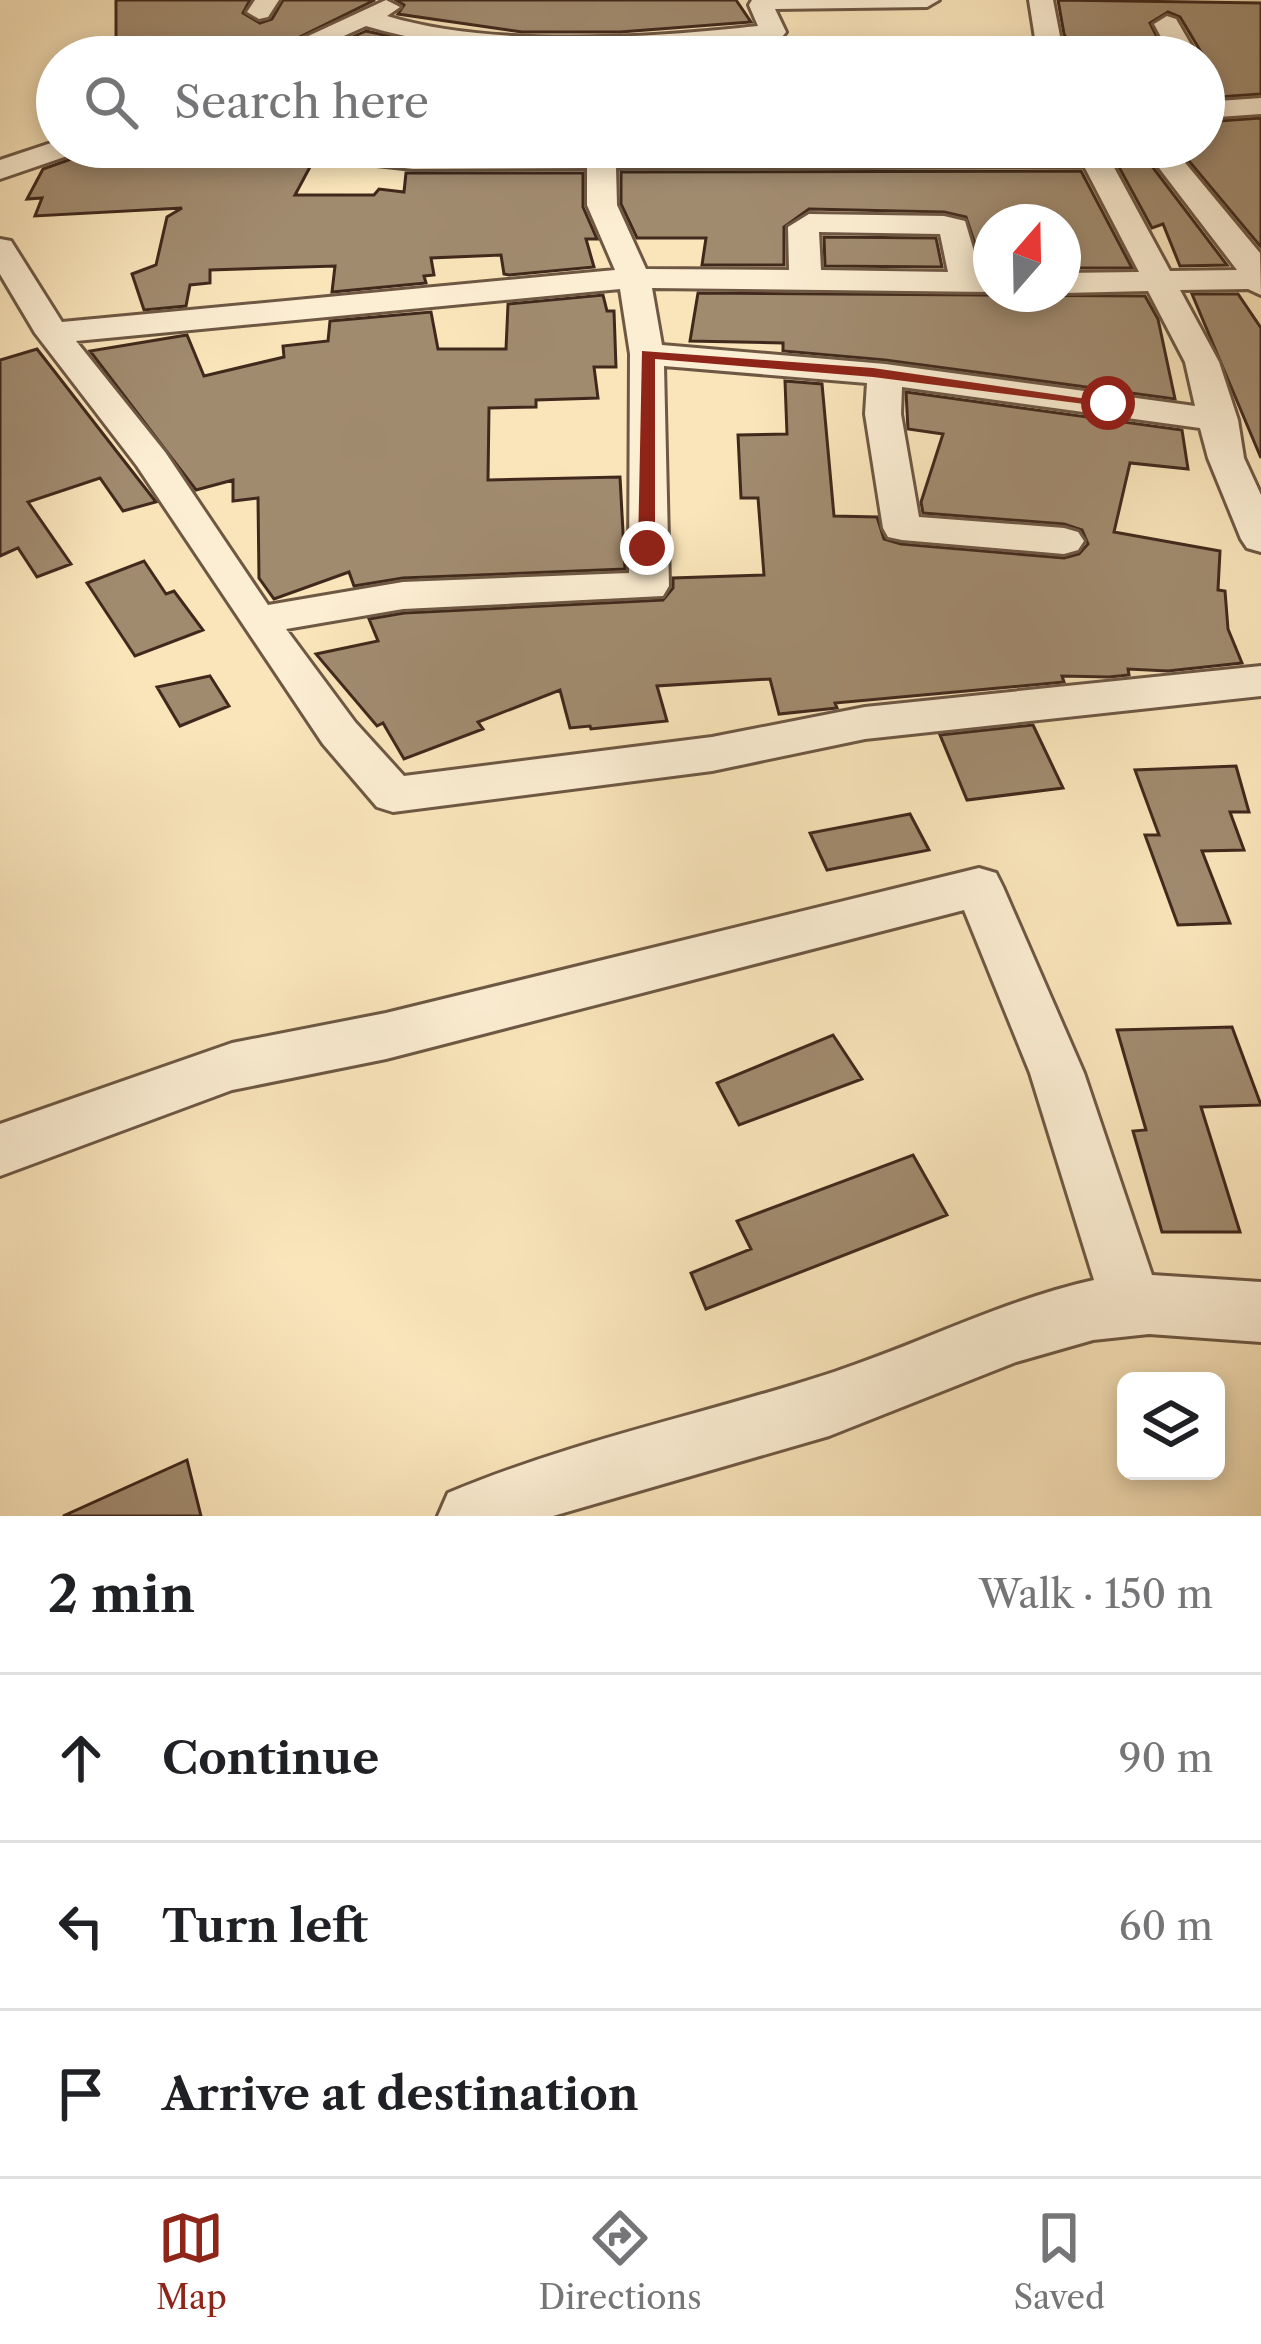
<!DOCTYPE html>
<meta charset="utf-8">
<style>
:root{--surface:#fff;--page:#f6f6f6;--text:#202124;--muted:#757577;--line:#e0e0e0;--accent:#8f2418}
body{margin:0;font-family:"Libre Caslon Text",serif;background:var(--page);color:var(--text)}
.controls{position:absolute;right:36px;bottom:36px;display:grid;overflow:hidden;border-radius:18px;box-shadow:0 6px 18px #0003}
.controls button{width:108px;height:108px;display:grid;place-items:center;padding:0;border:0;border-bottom:3px solid var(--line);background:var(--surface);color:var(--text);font:60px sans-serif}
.compass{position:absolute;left:973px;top:204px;width:108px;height:108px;border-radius:50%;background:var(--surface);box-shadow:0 6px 18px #0003;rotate:20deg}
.stop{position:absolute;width:36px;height:36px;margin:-27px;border:9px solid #8f2418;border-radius:50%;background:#fff}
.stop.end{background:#8f2418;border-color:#fff;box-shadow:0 3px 12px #0008}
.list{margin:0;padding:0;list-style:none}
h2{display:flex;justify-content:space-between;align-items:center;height:156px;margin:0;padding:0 48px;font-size:51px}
h2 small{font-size:39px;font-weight:400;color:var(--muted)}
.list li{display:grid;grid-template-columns:78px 1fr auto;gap:36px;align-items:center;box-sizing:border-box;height:168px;padding:0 48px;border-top:3px solid var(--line)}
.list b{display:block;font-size:45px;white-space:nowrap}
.list em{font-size:39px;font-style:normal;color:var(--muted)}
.icon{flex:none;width:66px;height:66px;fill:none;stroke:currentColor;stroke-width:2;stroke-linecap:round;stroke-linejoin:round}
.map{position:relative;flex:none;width:1261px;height:1516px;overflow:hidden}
.search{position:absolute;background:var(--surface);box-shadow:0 6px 18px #0003;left:36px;right:36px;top:36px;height:132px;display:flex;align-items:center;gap:30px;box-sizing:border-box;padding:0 42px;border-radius:66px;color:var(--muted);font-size:45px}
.sheet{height:660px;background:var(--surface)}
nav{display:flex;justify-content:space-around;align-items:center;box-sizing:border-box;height:168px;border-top:3px solid var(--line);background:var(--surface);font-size:33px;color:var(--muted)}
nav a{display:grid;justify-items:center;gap:6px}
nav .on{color:var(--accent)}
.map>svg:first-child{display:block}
.building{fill:#a18b6f;stroke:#40291c;stroke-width:3}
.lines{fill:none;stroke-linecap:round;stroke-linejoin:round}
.street-casing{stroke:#6e5844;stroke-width:6}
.street{fill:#fceed3;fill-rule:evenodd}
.route{fill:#8f2418}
</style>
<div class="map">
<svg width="1261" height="1516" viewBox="0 0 1261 1516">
<rect width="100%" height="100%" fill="#fae5bb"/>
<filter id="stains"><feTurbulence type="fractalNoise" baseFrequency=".00167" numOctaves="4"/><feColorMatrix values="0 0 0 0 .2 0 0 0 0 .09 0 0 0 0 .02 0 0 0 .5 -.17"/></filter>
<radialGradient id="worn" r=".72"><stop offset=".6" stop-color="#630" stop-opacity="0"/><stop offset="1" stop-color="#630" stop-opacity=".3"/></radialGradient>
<path class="building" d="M116,0h134l-7,13 17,10 12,-4 11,-19h92l-116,57h-143z
M396,0h340l15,22 -131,10h-98l-124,-18 6,-9z
M1058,0l203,3v91l-57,4v-41l-24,-40 -12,-5 -18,11 17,34h-91l-12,-23z
M366,31l63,14 65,7 190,1 79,-7 3,11h-458z
M1261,118v129l-83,-99 26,-1v-25z
M84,147h148l-21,12 100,6 -16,30h79l5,-6 25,3 2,-19h177v34l14,32h-11l8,28 -85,8 -5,-1 -3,-19 -70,3 3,17 -10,1 2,7 -94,9 3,-26 -125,4v13l-20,2 -4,21 -42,4 -12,-36 24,-9 11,-48 15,-9 -147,8 7,-18 -15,1 16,-30 34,-12z
M1145,157l82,108 -47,1 -17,-42 -11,4 -38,-70z
M1081,171l51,97h-69v-46h-72v46h-8l-17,-51 -22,-5 -135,-3 -25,18v38h-82l4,-27h-69l-16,-34v-32z
M824,237l112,1 6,29 -117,-1z
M698,293l447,3 13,23 17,80 -290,-39 -102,-9v-8l-93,-2z
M1192,294h46l23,34v130z
M603,295l4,16h7l2,56h-22l4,31 -62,2v7l-47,1 -1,72 132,-3 5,92 -222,9 -49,8 -5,-14 -75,27 -15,-21 -1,-80 -25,3v-21l-37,10 -106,-139 97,-16 17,41 80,-19 -1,-11 45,-5 2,-20 101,-9 7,37h68l2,-45z
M37,349l119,153 -33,9 -23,-33 -72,24 43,62 -34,13 -19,-29 -18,8v-196z
M785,381l37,3 12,132 43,1 7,22 17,5 163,14 15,-4 9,-10 -6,-14 -18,-6 -141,-11 -2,-11 22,-68 -35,-5 -2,-37 276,38 6,39 -58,-6 -16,69 106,19 -2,39 7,1 3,38 14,34 -74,8 -40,-2 1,6 -20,2 -47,-1 2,6 -229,21 2,5 -58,6 -9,-35 -113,7 10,35 -76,8 -1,-3 -20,2 -10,-38 -82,32 5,7 -79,30 -21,-36 -6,3 -61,-72 62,-13 -9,-22 35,-6 259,-13 10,-12v-10l91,-3 -6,-77h-17l-3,-63 49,-1z
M144,561l22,33 8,-3 29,39 -68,26 -48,-73z
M210,676l19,30 -49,20 -23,-39z
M1033,725l30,63 -96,12 -27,-65z
M1236,766l13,46h-19l14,38 -42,1 28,72 -52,2 -33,-90h14l-24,-65z
M910,814l19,36 -102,20 -17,-37z
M1232,1027l29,78 -60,2 39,125h-78l-29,-101 13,-1 -29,-100z
M833,1035l29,44 -123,46 -22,-42z
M913,1155l34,60 -241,94 -15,-36 60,-24 -14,-28z
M187,1460l14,56h-138z"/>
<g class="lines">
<defs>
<path id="street" d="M255,0h24l-11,17 -9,2 -12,-7z
M386,0l14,7 -13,9c105,32 262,22 371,10l-9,-21 3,-5h187l-12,7 -152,2 11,23 -4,5c-51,13 -106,12 -158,12 -87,1 -173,3 -258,-23l-69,31h-34z
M1029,0h24l11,57h-26z
M1167,16l9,3 22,38h-26l-18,-33z
M1261,98v16l-57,4v-16z
M57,141v6h23l-4,6 -76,26v-19z
M280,147l133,4 690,-4 67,124 67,-1 -94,-123h29l88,106 1,42 -13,-6 -68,1 39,72 19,58 6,38 17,37v57l-14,-4 -6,-9 -33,-81 -8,-30 -298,-41 -1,27 18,103 145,11 14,4 6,9 -6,9 -14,4 -162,-14 -14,-3 -5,-9 -18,-114 2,-31 -203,-17 5,220 -6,10 -260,13 -117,20 69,93 49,54 308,-39 153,-30 396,-41v30l-396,43 -153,32 -319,41 -16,-5 -54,-63 -186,-278 -102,-133 -35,-59v-35l11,2 51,81 553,-52 -28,-65v-37l-174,1 -119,-13zM1084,166l55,106 -76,1v20l85,-2 37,71 10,44 -310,-42 -223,-19 -10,-57 339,4v-20h-11l-15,-51 -21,-5 -135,-2 -21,13 1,43 -143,-1 -29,-64 -1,-37zM819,232l121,2 8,38 -127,-2zM620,289l10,65 -1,219 -226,9 -135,23 -103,-153 -89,-111z
M979,868l17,5 7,14 81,186 68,202 109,7v60l-112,-8 -56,6 -77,22 -187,74 -276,80h-115l10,-23c129,-54 255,-78 386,-121 88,-29 170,-72 260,-92l-64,-207 -66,-163 -578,149 -154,31 -232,86v-52l232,-81 154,-30z"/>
</defs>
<use href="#street" class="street-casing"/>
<use href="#street" class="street"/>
</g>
<path class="route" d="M642,351l231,17 242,35 -7,4 -235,-30 -218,-18v189l-8,6 -9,-6z"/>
<rect width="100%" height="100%" filter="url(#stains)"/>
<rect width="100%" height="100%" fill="url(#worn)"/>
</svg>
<div class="controls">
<button><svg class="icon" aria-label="layers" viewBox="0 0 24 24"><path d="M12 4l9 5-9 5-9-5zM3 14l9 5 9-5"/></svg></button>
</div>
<svg class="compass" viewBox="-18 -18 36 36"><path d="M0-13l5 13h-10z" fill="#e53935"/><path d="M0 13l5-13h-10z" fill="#757577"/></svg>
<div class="stop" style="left:1108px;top:403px"></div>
<div class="stop end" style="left:647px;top:548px"></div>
<div class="search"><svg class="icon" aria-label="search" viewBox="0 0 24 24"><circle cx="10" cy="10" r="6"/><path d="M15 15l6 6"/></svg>Search here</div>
</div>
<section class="sheet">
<h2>2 min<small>Walk · 150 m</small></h2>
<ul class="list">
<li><svg class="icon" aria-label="ahead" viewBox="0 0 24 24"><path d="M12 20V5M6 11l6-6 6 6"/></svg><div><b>Continue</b></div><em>90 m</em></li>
<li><svg class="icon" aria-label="left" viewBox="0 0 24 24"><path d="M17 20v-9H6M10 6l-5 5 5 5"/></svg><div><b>Turn left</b></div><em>60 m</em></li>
<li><svg class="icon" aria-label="arrive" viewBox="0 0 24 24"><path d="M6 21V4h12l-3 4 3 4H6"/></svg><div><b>Arrive at destination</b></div></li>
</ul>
</section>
<nav>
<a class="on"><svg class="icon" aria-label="map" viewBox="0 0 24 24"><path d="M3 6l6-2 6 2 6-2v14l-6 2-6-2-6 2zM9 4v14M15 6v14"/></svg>Map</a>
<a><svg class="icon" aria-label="directions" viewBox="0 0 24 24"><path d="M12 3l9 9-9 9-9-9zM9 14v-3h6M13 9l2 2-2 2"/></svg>Directions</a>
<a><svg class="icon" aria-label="saved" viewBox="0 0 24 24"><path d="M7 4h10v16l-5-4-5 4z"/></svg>Saved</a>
</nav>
